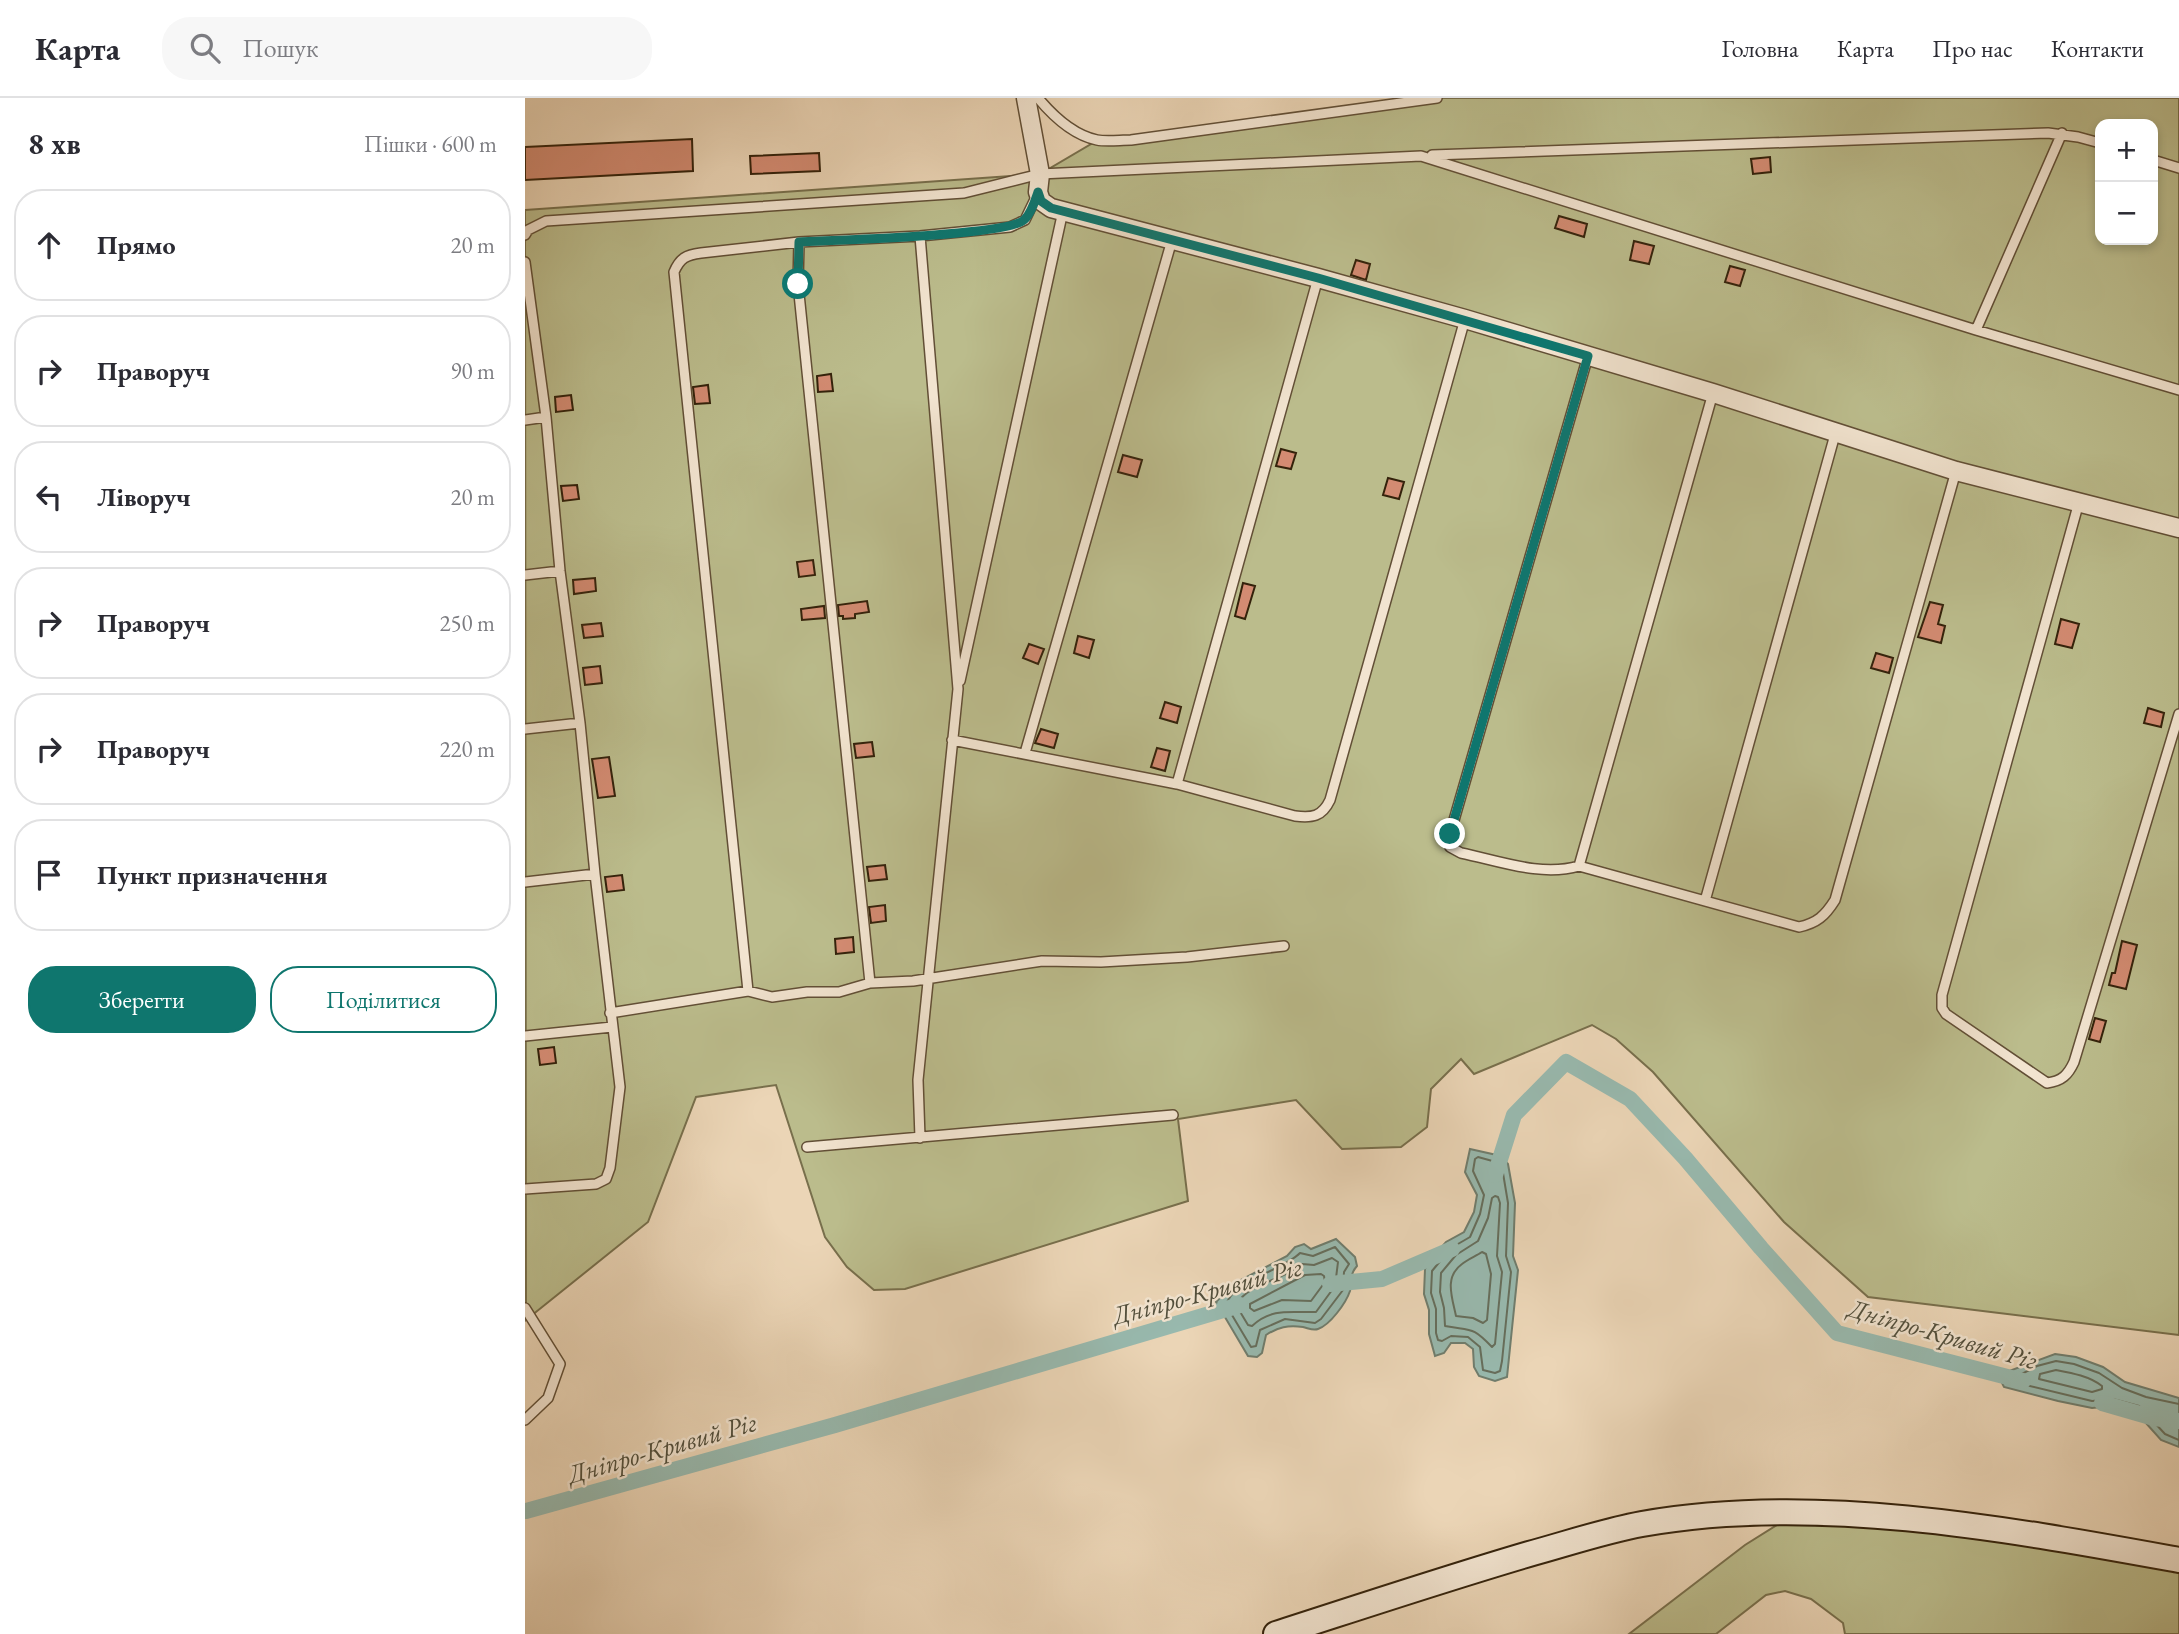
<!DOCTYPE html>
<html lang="uk">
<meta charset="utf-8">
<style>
:root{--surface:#fff;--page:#f7f7f7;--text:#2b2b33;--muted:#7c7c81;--line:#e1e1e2;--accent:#0f766e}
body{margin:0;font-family:"EB Garamond",serif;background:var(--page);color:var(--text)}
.controls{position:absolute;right:21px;top:21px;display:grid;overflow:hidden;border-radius:14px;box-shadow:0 4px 10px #0003}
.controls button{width:63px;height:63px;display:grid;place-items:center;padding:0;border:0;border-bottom:2px solid var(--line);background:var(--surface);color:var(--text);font:35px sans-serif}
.stop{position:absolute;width:21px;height:21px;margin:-16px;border:5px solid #0f766e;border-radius:50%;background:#fff}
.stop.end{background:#0f766e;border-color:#fff;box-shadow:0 2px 7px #0008}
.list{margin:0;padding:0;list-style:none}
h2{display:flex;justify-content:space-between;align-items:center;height:91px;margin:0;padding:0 28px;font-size:30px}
h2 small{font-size:23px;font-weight:400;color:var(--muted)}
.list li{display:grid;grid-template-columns:46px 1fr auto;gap:21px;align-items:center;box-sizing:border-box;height:112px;margin:0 14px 14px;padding:0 14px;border:2px solid var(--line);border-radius:28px}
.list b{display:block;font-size:26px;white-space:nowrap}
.list em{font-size:23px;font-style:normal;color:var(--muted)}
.actions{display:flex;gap:14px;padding:21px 28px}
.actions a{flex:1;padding:16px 0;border:2px solid var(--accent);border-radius:28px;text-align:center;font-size:24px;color:var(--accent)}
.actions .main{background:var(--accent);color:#fff}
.icon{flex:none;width:38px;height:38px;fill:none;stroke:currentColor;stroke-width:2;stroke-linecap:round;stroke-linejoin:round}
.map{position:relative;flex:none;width:1654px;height:1536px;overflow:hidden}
header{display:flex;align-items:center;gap:42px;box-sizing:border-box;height:98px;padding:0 35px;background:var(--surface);border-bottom:2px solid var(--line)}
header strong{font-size:33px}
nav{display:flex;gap:38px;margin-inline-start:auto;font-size:24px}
.search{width:490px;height:63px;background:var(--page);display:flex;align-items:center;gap:18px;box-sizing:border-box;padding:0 24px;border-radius:28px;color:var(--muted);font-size:26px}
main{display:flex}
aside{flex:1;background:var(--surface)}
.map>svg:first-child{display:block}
.green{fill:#bbbc8c;stroke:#786f4c;stroke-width:2;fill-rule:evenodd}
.water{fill:#98b9ae;stroke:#707d6d;stroke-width:2}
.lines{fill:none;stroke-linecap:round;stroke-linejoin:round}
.shore{stroke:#666e5c;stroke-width:2}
.canal{stroke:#98b9ae;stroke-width:16}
.building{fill:#d38b72;stroke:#34220b;stroke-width:2}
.lane-casing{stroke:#624f36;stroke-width:12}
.street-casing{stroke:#624f36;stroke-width:21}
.secondary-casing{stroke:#34220b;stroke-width:28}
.lane{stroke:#f2e4d0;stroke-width:9}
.street{stroke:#f2e4d0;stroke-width:18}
.secondary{stroke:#f2e4d0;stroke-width:24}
.route{stroke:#0f766e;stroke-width:9}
.labels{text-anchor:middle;stroke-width:5;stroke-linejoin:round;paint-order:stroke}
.water-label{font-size:26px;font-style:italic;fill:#524f3c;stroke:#f2e4d0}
</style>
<header>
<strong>Карта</strong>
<div class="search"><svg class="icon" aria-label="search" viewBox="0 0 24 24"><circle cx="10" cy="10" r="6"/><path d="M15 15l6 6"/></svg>Пошук</div>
<nav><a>Головна</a><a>Карта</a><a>Про нас</a><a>Контакти</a></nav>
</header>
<main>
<aside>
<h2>8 хв<small>Пішки · 600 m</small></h2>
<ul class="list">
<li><svg class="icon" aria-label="ahead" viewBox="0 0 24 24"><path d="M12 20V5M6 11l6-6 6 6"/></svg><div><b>Прямо</b></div><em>20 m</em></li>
<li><svg class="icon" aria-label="right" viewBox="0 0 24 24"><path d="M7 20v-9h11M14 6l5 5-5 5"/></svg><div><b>Праворуч</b></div><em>90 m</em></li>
<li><svg class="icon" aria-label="left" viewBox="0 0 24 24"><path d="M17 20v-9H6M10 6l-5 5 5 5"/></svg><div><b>Ліворуч</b></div><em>20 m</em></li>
<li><svg class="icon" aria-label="right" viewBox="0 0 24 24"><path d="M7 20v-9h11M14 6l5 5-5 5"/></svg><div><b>Праворуч</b></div><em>250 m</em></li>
<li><svg class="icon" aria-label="right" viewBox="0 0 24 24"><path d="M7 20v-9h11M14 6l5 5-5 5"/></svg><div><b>Праворуч</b></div><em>220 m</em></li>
<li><svg class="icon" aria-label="arrive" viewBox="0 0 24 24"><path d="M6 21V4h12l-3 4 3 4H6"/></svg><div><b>Пункт призначення</b></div></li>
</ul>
<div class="actions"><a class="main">Зберегти</a><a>Поділитися</a></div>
</aside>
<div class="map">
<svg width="1654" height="1536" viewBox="0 0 1654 1536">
<rect width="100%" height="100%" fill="#ebd5b6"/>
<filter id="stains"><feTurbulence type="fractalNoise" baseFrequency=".00286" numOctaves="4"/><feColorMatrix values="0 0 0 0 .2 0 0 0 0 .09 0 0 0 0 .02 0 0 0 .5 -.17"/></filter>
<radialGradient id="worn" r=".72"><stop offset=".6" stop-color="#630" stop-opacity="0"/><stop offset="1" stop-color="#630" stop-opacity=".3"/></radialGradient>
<path class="green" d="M907,0h747v1237l-311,-38 -84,-75 -131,-150 -37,-33 -24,-14 -118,49 -13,-15 -30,30 -4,38 -26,20 -59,2 -46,-49 -118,19 10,82 -283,88 -31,1 -27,-23 -22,-30 -49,-152 -80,12 -48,125 -122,98 -1,-1110 515,-36 58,-34zM1575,26h53v116h-53z
M1271,1415l383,47v74h-334l-2,-11 -32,-24 -26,-8 -19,4 -50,39h-87l116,-89z"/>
<path class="water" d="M945,1051l31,7 7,8 7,39 -2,53 5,14 -11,107 -12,4 -16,-5 -5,-9 -1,-18 -8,-6h-14l-7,10 -9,3 -6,-22v-24l-5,-16 1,-25 7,-11 14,-16 18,-10 10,-20 3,-17 -12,-23z
M811,1141l19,18 2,9c-8,9 -4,14 -7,25 -4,12 -20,34 -32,38 -5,2 -10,-1 -15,-2 -15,-2 -25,0 -37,8l-4,18 -5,4 -9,-1 -32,-54 17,-18 54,-28 8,-9 9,-3 7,5z
M1530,1256l21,3 27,10 22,15 54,16v49l-18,-7 -24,-27 -25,-7 -20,2 -34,-7 -54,-14 -3,-6 8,-10z"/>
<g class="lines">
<path class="shore" d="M953,1059l18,5 6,5 6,36 -2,53 5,16 -9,89 -2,10 -5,2 -12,-3 -3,-23 -12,-10 -17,-1 -9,5 -4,-1 -2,-7v-24l-5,-16 1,-22 19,-23 19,-11 10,-23 4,-19 -11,-24 2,-12z
M970,1098l3,1 2,6 -3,53 5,16 -7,72 -3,3c-20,-21 -20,-16 -47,-21l-1,-18 -4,-16 1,-19 15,-18 22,-14 10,-23 4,-20z
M810,1149l14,17 -5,8 -1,18 -22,29 -6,4 -30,-4 -25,11 -4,16 -5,1 -25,-42c8,-26 55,-33 74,-52l13,3z
M957,1154l4,2 5,20 -4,46 -4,3 -10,-5 -17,-2c-4,-19 -12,-39 6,-52 6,-5 14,-8 20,-12z
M807,1160l6,4 -3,24 -19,26c-24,1 -44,-5 -64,14l-4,-1 -12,-20c13,-23 47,-24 66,-41l12,1z
M796,1176l3,2 1,6 -14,19 -29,-1 -28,11 -4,-3v-4l55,-29z
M1531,1272c16,3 33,6 46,16v3l-10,3 -53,-13 1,-5z
M1654,1306l-33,-7 -24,-9 -23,-15 -25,-9 -18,-3 -19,5 -25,13 1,3 79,19 21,-2 26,7 26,28 14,6"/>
<path class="canal" d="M970,1077l19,-60 52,-53 64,37 55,59 76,90 76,85 186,48
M805,1186l52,-5 70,-30
M1577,1305l52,15 25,3
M1,1413l309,-86 405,-120"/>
</g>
<path class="building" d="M167,41l1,32 -168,9v-33z
M294,55l1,18 -69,3 -1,-18z
M1245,59l1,15 -18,2 -2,-15z
M1034,118l28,8 -3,13 -29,-9z
M1109,143l20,5 -5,18 -19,-4z
M831,162l14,4 -4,16 -15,-5z
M1205,168l15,4 -5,16 -15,-4z
M306,276l2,17 -15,1 -1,-16z
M183,287l2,18 -15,1 -2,-17z
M46,297l2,15 -17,2 -1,-15z
M756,351l15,4 -5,16 -15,-3z
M598,357l19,5 -5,17 -19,-5z
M863,380l16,4 -5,17 -16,-4z
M52,387l2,14 -16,2 -2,-15z
M288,462l2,15 -16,2 -2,-15z
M70,480l1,13 -22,3 -1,-14z
M718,485l12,3 -10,33 -10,-3z
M342,503l2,11 -14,2v4l-12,1v-3h-4l-1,-11z
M1405,504l13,3 -5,19 7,2 -4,17 -23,-6z
M299,508l1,12 -23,2 -1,-11z
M1536,521l18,5 -7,24 -17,-4z
M76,525l2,13 -19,2 -2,-13z
M553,538l16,4 -5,18 -15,-5z
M504,546l15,5 -6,15 -15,-6z
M1351,555l17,5 -4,15 -18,-5z
M75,568l2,17 -17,2 -2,-17z
M640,604l16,5 -4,16 -17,-5z
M1623,610l16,5 -3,14 -17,-4z
M516,631l17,5 -4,14 -19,-5z
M347,644l2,14 -18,2 -2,-14z
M632,650l13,3 -5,20 -14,-4z
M84,659l6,39 -17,2 -6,-39z
M360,767l2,14 -18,2 -2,-14z
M97,777l2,15 -17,2 -2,-15z
M360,807l1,16 -15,2 -2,-16z
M328,839l1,15 -18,2 -1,-15z
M1597,843l15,4 -11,44 -17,-4 3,-12h3z
M1570,920l11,3 -6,21 -11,-3z
M29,949l2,16 -16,2 -2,-16z"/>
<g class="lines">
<defs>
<path id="lane" d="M513,0c15,18 35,37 59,42 10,2 23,0 34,0l306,-42
M907,57l616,-22 30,4 22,6
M1628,62l26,8
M0,137l3,-5 18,-9 418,-28 76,-19 381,-18 555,174 203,60
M395,138l38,453 -40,391 2,58
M274,144l-1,42 72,699
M0,164l21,155 14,154 20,152 15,151 -70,8
M1451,232l86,-197
M1063,258l-138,478v13l11,6c39,8 80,24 118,13l220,61c18,-4 26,-11 36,-27l121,-429
M0,322l21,-3
M1554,404l-137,493v13l4,6 101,69c15,-2 21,-8 27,-21l105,-348
M0,477l35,-4
M435,583l103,-470
M0,631l55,-6
M427,642l225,44 118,32c17,2 27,1 35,-16l135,-481
M500,655l147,-513
M652,686l141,-506
M1054,768l134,-473
M1180,803l131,-470
M223,893l-74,-719c6,-14 12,-17 27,-19l98,-11 121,-6 90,-9 15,-7 13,-27
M85,915l138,-22 24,6 35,-5h32l31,-9 43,-2 129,-20 59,1 86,-5 97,-11
M0,938l87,-9
M282,1049l366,-32
M0,1091l71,-5 10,-5 4,-11 10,-81 -25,-213
M0,1210l35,56 -12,34 -23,22"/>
<path id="street" d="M501,0l14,76 -2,18 3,9 10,7 267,70 147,41 248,74 243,78 223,57"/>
<path id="secondary" d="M751,1536c84,-27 168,-55 253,-80 37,-10 75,-23 113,-30 173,-31 366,5 537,36"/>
</defs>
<use href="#lane" class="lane-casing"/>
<use href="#street" class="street-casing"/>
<use href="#secondary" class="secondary-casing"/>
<use href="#lane" class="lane"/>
<use href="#street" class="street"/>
<use href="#secondary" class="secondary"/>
</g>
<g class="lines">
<path class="route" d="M273,186l1,-42c35,-2 207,-6 225,-22 7,-6 11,-19 14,-28l3,9 10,7 267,70 270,78 -138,478"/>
</g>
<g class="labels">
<g class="water-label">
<text transform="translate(682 1193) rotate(-15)" y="9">Дніпро-Кривий Ріг</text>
<text transform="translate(1418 1236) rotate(16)" y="9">Дніпро-Кривий Ріг</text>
<text transform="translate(137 1350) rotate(-16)" y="9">Дніпро-Кривий Ріг</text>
</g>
</g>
<rect width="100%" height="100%" filter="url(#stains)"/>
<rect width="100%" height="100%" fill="url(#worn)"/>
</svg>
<div class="controls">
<button>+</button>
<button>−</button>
</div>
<div class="stop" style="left:273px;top:186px"></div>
<div class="stop end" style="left:925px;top:736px"></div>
</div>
</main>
